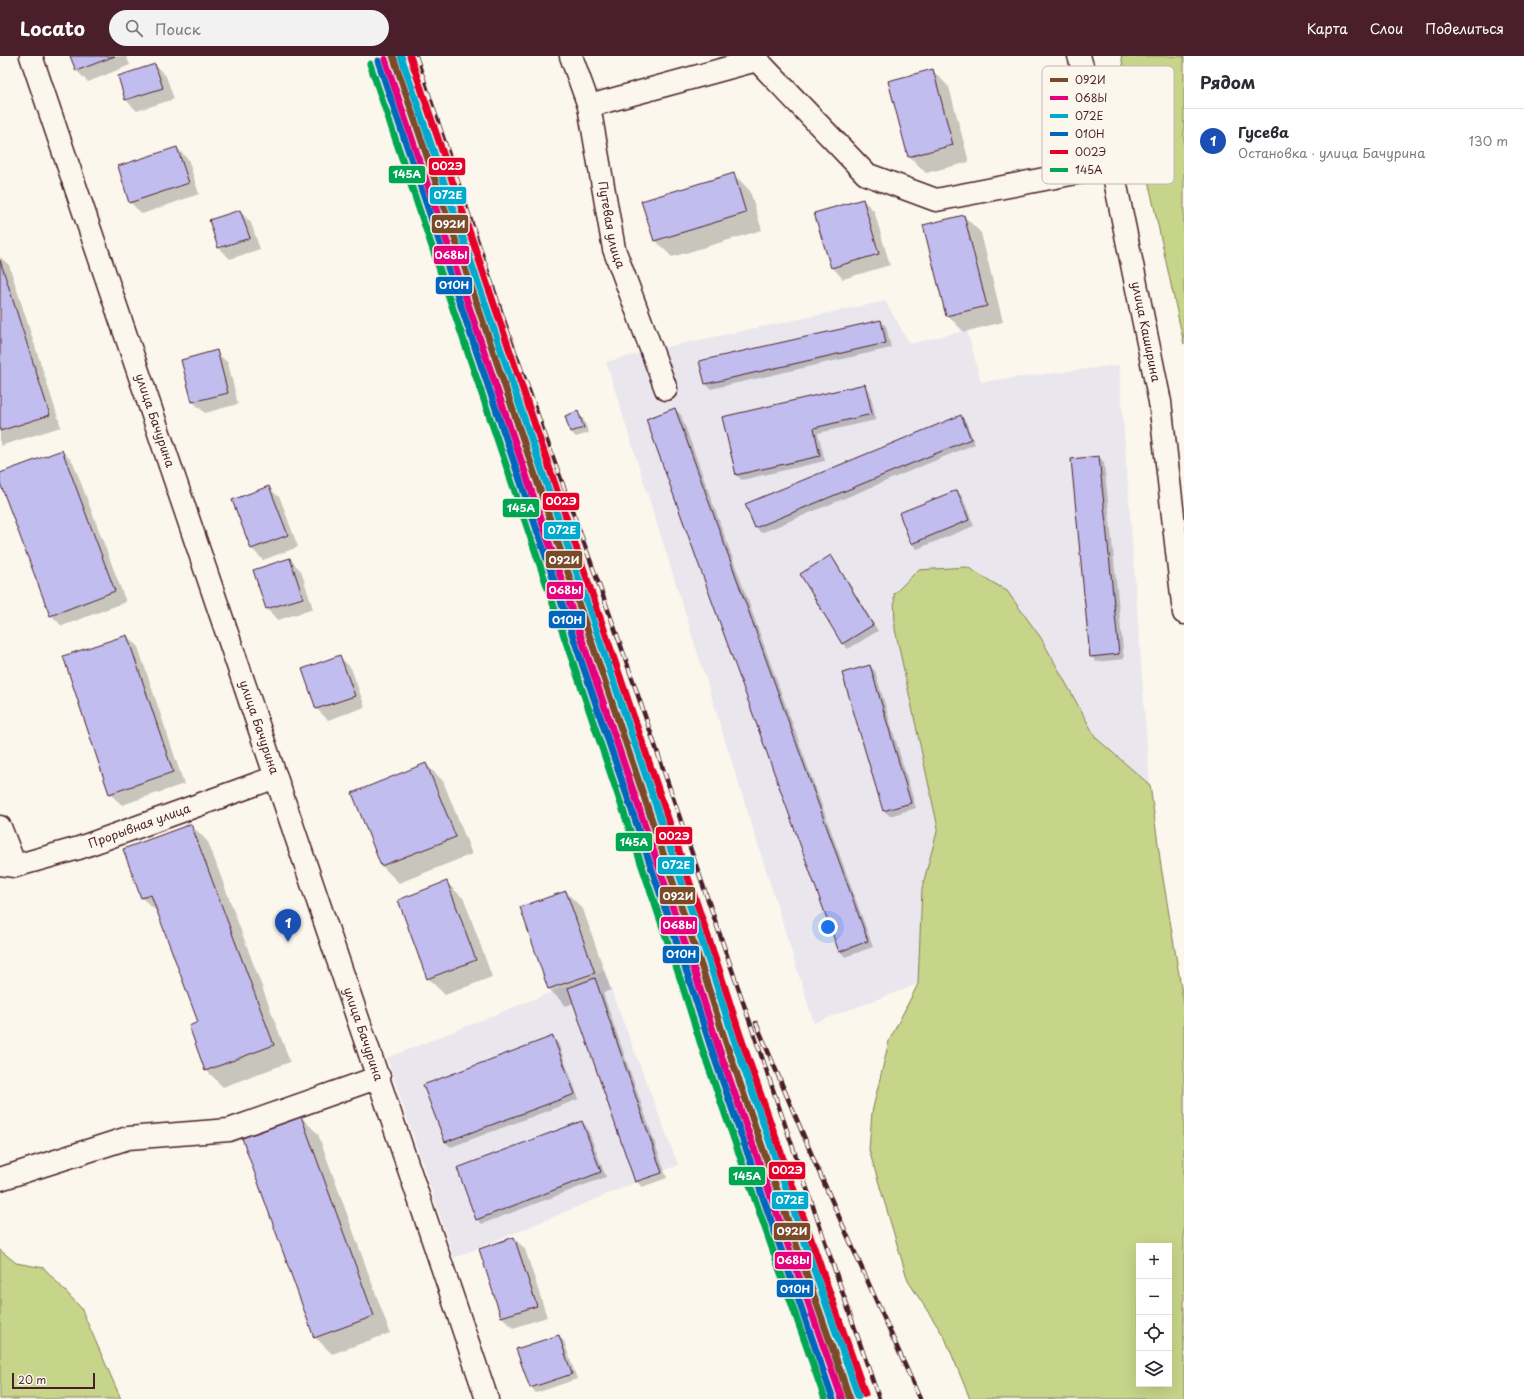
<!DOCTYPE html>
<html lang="ru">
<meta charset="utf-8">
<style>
:root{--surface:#fff;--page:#f2f2f3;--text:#2b2b33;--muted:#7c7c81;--line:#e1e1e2;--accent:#4a1f2b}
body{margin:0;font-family:"Playpen Sans",sans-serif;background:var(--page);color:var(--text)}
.controls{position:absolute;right:12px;bottom:12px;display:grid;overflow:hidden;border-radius:0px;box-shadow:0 4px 16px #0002}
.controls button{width:36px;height:36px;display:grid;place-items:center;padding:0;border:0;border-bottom:1px solid var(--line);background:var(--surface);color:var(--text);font:20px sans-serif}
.scale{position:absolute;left:12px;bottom:10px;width:83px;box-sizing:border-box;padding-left:4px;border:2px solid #4a1f2b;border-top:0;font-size:11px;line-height:14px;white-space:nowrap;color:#4a1f2b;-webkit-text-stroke:3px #fbf7ec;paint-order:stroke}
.you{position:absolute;left:828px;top:871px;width:14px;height:14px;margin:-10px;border:3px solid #fff;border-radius:50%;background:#1a73e8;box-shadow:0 0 0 6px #1a73e833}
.badge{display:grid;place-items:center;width:26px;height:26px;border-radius:50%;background:var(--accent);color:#fff;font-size:13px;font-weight:700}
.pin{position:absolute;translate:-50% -33px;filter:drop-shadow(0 1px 2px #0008)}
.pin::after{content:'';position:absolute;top:21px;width:14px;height:12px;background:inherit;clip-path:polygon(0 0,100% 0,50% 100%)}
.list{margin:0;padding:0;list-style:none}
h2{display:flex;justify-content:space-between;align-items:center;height:52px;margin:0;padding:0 16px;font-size:17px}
h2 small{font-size:13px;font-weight:400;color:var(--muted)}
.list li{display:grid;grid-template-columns:26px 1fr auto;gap:12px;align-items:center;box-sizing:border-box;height:64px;padding:0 16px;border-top:1px solid var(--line)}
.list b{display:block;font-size:15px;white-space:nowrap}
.list p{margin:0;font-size:13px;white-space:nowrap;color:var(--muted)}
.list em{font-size:13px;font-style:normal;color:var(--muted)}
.icon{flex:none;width:22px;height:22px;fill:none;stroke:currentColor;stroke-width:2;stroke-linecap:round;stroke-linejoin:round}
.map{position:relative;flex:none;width:1184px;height:1343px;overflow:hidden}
header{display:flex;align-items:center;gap:24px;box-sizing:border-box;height:56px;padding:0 20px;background:var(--accent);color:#fff}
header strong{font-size:19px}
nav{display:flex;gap:22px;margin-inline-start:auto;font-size:14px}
.search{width:280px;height:36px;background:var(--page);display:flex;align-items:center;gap:10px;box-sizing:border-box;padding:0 14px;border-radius:22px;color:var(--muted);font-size:15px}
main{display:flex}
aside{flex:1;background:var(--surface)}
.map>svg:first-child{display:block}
.built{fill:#eae6ed}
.green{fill:#c6d589;stroke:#887a5a;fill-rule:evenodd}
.shadow{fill:#0003}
.building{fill:#c2bdef;stroke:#4a1f2b}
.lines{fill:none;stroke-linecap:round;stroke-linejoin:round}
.minor-casing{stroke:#4a1f2b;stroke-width:25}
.minor{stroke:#fbf7ec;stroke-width:22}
.rail-casing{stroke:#4a1f2b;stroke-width:4.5}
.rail{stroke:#fbf7ec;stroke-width:3;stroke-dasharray:9;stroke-linecap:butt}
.rail-1-casing{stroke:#fbf7ec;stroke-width:10}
.rail-2-casing{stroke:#fbf7ec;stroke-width:10}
.rail-3-casing{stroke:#fbf7ec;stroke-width:10}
.rail-4-casing{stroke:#fbf7ec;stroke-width:10}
.rail-5-casing{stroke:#fbf7ec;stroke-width:10}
.rail-6-casing{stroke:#fbf7ec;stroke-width:10}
.rail-1{stroke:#7a4b2a;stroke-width:7}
.rail-2{stroke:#e5007d;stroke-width:7}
.rail-3{stroke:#00a9ce;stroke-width:7}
.rail-4{stroke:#0065bd;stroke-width:7}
.rail-5{stroke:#e4002b;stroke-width:7}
.rail-6{stroke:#00a651;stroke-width:7}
.labels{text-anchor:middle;stroke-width:4;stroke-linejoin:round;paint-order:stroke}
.street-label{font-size:12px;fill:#4a1f2b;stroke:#fbf7ec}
.key{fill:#fbf7ec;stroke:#c6b6b2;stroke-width:1}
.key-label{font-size:11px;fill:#4a1f2b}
.line-badge{stroke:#fbf7ec;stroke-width:1.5}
.badge-label{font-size:11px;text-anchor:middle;font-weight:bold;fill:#fff}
</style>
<header>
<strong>Locato</strong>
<div class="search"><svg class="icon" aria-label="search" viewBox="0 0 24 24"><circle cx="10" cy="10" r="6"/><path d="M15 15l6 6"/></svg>Поиск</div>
<nav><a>Карта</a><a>Слои</a><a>Поделиться</a></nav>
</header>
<main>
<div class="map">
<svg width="1184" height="1343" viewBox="0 0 1184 1343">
<rect width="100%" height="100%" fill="#fbf7ec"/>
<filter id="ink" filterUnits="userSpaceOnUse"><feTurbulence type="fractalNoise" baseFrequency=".025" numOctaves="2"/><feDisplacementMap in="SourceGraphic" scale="8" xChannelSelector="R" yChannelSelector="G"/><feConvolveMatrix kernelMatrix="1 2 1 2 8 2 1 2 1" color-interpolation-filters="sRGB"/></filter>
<g filter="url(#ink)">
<path class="built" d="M885,245l25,43 57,-14 14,52 138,-17 31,420 -54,-47 -55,-100 -123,-68 -24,24 1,35 43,199 -16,60 -4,96 -104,39 -208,-661 60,-15z
M604,915l74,194 -224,93 -67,-200z"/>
<path class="green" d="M1121,0h63v288z
M967,511l40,24 34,47 55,100 54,47 11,81 23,139v394h-214l-25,-61 -37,-57 -39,-131 3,-38 17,-71 29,-57 4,-96 16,-60 -43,-199 -1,-35 24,-24zM1139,1190h30v138h-30z
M0,1194l16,13 28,5 37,40 40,91h-121z"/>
<path class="shadow" d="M71,0h55l4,9 -42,17 -11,-11z
M155,9l11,11 8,23 -37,12 -11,-11z
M932,14l17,17 20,75 -43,11 -17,-17z
M177,92l11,11 11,35 -57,20 -12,-12z
M734,118l16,17 12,39 -90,27 -17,-17z
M863,144l11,11 16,54 -47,14 -11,-12z
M240,155l11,12 9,26 -30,10 -11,-11z
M964,160l17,17 22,89 -39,10 -17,-17z
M0,201l9,8 52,162 -61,19z
M880,265l6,5 5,22 -180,41 -5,-5z
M216,296l12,11 10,41 -33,9 -12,-11 -11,-41z
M864,330l6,5 6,29 -58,13 7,28 -83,19 -6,-5 -13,-58z
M675,353l6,6 192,532 -28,10 -5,-6z
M578,357l5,5 6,15 -13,4 -5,-5 -5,-15z
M960,360l6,6 9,22 -214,89 -5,-6z
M62,395l11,11 53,140 -64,24 -11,-11 -51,-135v-6z
M1099,401l5,5 20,197 -28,3 -5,-6z
M268,431l12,11 18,49 -35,13 -11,-11 -19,-49z
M956,435l6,5 12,30 -57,23 -5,-5z
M831,501l5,5 42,69 -30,18 -5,-5 -42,-69z
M290,503l11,12 12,38 -35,11 -11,-11z
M127,580l11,11 46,137 -62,21 -12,-11z
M340,601l11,11 14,39 -37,13 -11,-11 -14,-39z
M870,610l5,5 41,137 -26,8 -6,-5z
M426,708l17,17 29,73 -73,29 -17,-17 -29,-73z
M191,769l17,17 82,220 -67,25 -17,-17 -7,-47 -40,-109 -17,-16z
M447,827l17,16 28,78 -47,18 -17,-17z
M566,836l17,17 28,81 -8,3 64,185 -25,9 -6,-6 -62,-178 -8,3 -17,-17 -28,-82z
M553,982l5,5 21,56 -128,48 -6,-5 -21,-56z
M301,1061l17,17 72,199 -58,21 -17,-17z
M582,1066l5,5 19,50 -124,47 -5,-5z
M514,1182l11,11 22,68 -34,11 -11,-11 -22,-67z
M558,1280l6,5 13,38 -41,14 -5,-5z"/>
<path class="building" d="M70,0h45l-39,15z
M155,8l8,24 -38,12 -7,-24z
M933,13l20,76 -45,12 -20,-76z
M177,91l12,36 -60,20 -11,-37z
M734,117l12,40 -92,28 -13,-40z
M863,143l16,55 -48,14 -17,-55z
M240,154l10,28 -32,10 -9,-28z
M964,159l23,91 -41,10 -23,-91z
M0,204l50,155 -50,16z
M881,264l5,23 -181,41 -6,-23z
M217,294l11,43 -36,9 -11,-42z
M865,328l7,30 -58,14 6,28 -84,19 -14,-58z
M675,352l193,533 -29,11 -193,-533z
M578,355l6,17 -14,4 -5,-16z
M961,359l10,24 -216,89 -10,-24z
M62,394l53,141 -65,25 -50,-133v-10z
M1099,400l20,198 -29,3 -19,-198z
M269,430l19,49 -37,14 -19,-49z
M957,434l12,30 -58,24 -12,-31z
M831,499l42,70 -31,19 -42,-70z
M290,502l13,40 -37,11 -13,-39z
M127,579l46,137 -64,22 -46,-138z
M340,599l15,41 -39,13 -14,-40z
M870,609l41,138 -28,8 -41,-138z
M426,707l30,74 -75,29 -29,-73z
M191,768l83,221 -69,26 -16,-45 9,-4 -47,-127 -10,3 -18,-49z
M447,825l29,79 -49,19 -29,-79z
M566,835l29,82 -47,16 -28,-82z
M595,922l67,195 -27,9 -67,-194z
M553,980l22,58 -130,48 -22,-57z
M301,1060l73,200 -60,22 -72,-200z
M582,1065l19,51 -125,48 -19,-52z
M514,1181l23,69 -36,11 -22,-68z
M559,1279l13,39 -42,14 -14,-39z"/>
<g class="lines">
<defs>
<g id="minor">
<path id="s1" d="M31,0l456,1343"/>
<path id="s2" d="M571,0l18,50 25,143 52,140"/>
<path id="s3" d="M1079,0l33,110 48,236 24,211"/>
<path d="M589,50l168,-46 109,114 70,26 176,-34"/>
<path d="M0,771l15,39"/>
<path id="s4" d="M0,808l15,2 64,-18 197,-71"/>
<path d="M0,1123l128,-41 101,-8 150,-53"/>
</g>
</defs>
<use href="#minor" class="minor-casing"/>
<use href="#minor" class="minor"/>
<defs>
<path id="rail" d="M416,0l93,279 112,311 258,753
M756,967l60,142 104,234"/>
</defs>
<use href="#rail" class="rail-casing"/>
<use href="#rail" class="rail"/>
<defs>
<path id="rail-1" d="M393,0l310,915 22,69 125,359"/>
<path id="rail-2" d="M385,3l310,914 22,70 125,356"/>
<path id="rail-3" d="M401,0l310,912 22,69 125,359"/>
<path id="rail-4" d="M378,5l310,915 22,69 123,354"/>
<path id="rail-5" d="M410,0l308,910 22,69 125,359"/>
<path id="rail-6" d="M370,8l310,914 22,70 123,351"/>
</defs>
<use href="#rail-1" class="rail-1-casing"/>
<use href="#rail-2" class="rail-2-casing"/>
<use href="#rail-3" class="rail-3-casing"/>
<use href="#rail-4" class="rail-4-casing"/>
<use href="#rail-5" class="rail-5-casing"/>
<use href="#rail-6" class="rail-6-casing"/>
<use href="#rail-1" class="rail-1"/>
<use href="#rail-2" class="rail-2"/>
<use href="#rail-3" class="rail-3"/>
<use href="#rail-4" class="rail-4"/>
<use href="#rail-5" class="rail-5"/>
<use href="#rail-6" class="rail-6"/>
</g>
</g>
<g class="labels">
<g class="street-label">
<text dy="4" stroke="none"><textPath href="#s2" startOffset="174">Путевая улица</textPath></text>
<text dy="4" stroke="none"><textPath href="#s3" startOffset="284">улица Каширина</textPath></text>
<text dy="4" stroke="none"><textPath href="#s1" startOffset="385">улица Бачурина</textPath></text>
<text dy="4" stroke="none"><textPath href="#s1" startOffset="709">улица Бачурина</textPath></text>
<text dy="4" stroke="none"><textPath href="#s4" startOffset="146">Прорывная улица</textPath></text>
<text dy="4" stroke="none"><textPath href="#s1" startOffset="1033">улица Бачурина</textPath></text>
</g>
</g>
<rect x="1042" y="10" width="132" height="118" rx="6" class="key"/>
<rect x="1050" y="22" width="18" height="4" fill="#7a4b2a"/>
<rect x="1050" y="40" width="18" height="4" fill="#e5007d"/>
<rect x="1050" y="58" width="18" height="4" fill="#00a9ce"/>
<rect x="1050" y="76" width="18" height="4" fill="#0065bd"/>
<rect x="1050" y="94" width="18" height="4" fill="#e4002b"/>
<rect x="1050" y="112" width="18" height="4" fill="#00a651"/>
<g class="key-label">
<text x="1075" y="28">092И</text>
<text x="1075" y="46">068Ы</text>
<text x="1075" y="64">072Е</text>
<text x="1075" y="82">010Н</text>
<text x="1075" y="100">002Э</text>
<text x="1075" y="118">145А</text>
</g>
<g class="line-badge">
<rect x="428" y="101" width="38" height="19" rx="4" fill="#e4002b"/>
<rect x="388" y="109" width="38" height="19" rx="4" fill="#00a651"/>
<rect x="429" y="130" width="38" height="19" rx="4" fill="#00a9ce"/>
<rect x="431" y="158" width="38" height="20" rx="4" fill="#7a4b2a"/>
<rect x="433" y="189" width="37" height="20" rx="4" fill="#e5007d"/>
<rect x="435" y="220" width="38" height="19" rx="4" fill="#0065bd"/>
<rect x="542" y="436" width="38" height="19" rx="4" fill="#e4002b"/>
<rect x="502" y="442" width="38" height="20" rx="4" fill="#00a651"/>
<rect x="543" y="465" width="38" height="19" rx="4" fill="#00a9ce"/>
<rect x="545" y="494" width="38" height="19" rx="4" fill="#7a4b2a"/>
<rect x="546" y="525" width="38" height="19" rx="4" fill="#e5007d"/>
<rect x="548" y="554" width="38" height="19" rx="4" fill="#0065bd"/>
<rect x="655" y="770" width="38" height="19" rx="4" fill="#e4002b"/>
<rect x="615" y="776" width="38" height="20" rx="4" fill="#00a651"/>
<rect x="657" y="800" width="38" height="19" rx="4" fill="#00a9ce"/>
<rect x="659" y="830" width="37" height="19" rx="4" fill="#7a4b2a"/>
<rect x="660" y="860" width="38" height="19" rx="4" fill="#e5007d"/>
<rect x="662" y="889" width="38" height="19" rx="4" fill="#0065bd"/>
<rect x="768" y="1105" width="38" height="19" rx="4" fill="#e4002b"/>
<rect x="728" y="1110" width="38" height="20" rx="4" fill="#00a651"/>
<rect x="771" y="1135" width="38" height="19" rx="4" fill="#00a9ce"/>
<rect x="773" y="1166" width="38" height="19" rx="4" fill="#7a4b2a"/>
<rect x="774" y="1195" width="38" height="19" rx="4" fill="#e5007d"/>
<rect x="776" y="1223" width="38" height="19" rx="4" fill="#0065bd"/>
</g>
<g class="badge-label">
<text x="447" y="114">002Э</text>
<text x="407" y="122">145А</text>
<text x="448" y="143">072Е</text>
<text x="450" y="172">092И</text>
<text x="451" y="203">068Ы</text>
<text x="454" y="233">010Н</text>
<text x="561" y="449">002Э</text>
<text x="521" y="456">145А</text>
<text x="562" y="478">072Е</text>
<text x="564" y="508">092И</text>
<text x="565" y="538">068Ы</text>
<text x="567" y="568">010Н</text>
<text x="674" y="784">002Э</text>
<text x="634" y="790">145А</text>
<text x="676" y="813">072Е</text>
<text x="678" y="844">092И</text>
<text x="679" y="873">068Ы</text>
<text x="681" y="902">010Н</text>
<text x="787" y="1118">002Э</text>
<text x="747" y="1124">145А</text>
<text x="790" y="1148">072Е</text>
<text x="792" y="1179">092И</text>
<text x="793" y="1208">068Ы</text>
<text x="795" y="1237">010Н</text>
</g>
</svg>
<div class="controls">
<button>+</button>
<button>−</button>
<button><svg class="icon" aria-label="locate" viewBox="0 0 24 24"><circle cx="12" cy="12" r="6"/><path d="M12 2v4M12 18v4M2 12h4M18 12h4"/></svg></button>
<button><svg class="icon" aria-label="layers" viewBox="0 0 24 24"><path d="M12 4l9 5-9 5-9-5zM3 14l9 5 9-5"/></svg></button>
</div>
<div class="scale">20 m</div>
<div class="you"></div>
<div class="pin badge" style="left:288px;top:886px;background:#1a4fb4">1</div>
</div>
<aside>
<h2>Рядом<small></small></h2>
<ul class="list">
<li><span class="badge" style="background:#1a4fb4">1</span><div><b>Гусева</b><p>Остановка · улица Бачурина</p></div><em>130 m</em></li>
</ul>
</aside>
</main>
